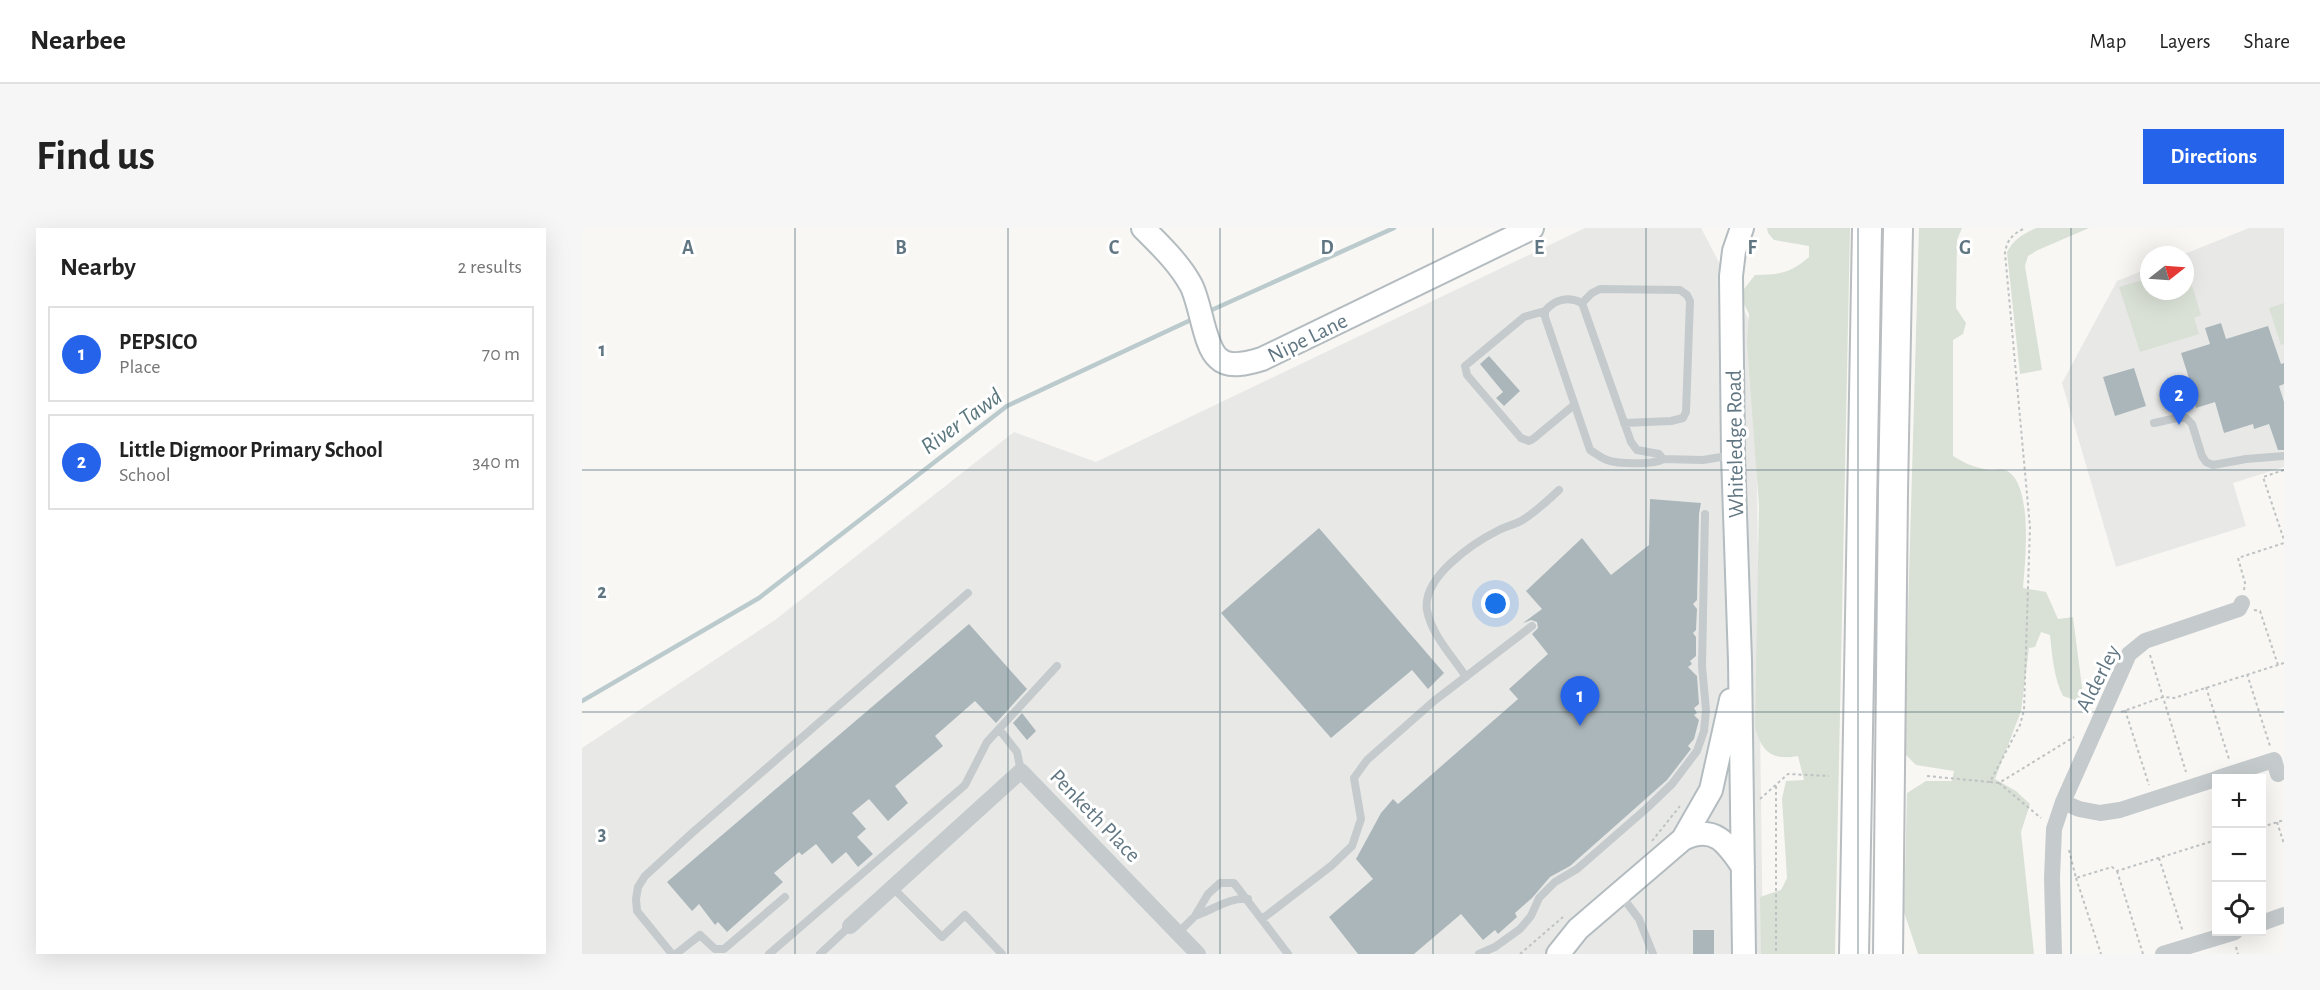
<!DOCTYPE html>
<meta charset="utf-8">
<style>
:root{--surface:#fff;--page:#f6f6f6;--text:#222;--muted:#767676;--line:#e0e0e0;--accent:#2563eb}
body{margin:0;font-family:"Alegreya Sans",sans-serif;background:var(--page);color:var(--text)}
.controls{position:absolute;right:18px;bottom:18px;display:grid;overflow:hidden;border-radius:0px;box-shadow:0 6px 24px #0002}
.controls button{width:54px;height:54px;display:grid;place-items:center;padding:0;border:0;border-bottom:2px solid var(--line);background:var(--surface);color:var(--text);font:30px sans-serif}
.compass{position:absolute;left:1558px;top:18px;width:54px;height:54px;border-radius:50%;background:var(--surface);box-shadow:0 6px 24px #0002;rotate:73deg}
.you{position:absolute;left:914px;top:376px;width:21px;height:21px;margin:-15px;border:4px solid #fff;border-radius:50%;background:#1a73e8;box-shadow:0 0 0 9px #1a73e833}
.badge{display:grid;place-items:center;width:39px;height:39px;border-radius:50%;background:var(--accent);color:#fff;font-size:20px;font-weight:700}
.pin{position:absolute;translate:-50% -50px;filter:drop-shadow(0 2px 3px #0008)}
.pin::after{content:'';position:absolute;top:32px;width:21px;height:18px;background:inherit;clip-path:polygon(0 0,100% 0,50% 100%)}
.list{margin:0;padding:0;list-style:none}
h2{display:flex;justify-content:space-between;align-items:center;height:78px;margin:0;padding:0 24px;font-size:26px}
h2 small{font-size:20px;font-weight:400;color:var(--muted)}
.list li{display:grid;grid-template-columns:39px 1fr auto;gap:18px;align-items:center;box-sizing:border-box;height:96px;margin:0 12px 12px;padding:0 12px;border:2px solid var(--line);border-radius:0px}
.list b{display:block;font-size:22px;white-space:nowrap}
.list p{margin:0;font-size:20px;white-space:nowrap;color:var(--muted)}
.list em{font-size:20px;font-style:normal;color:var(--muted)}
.icon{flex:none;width:33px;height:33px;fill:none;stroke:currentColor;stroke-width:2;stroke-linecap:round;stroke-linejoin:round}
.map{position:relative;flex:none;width:1702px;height:726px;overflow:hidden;border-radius:0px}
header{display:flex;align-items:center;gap:36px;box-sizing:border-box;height:84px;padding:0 30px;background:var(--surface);border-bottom:2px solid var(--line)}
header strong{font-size:28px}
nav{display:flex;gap:33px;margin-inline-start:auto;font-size:21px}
.intro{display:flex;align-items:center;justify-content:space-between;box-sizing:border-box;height:144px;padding:0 36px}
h1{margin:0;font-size:42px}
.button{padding:15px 27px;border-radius:0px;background:var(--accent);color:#fff;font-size:21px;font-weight:700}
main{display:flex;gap:36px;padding:0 36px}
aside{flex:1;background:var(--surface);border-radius:0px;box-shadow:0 6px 24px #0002}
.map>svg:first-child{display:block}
.built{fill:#e8e9e7}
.green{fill:#d9e0d5}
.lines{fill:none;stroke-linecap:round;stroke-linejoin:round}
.stream{stroke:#bbcacd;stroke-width:4.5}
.building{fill:#abb6ba}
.secondary-casing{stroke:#b4bcc0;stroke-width:26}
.highway-casing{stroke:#b9bdc0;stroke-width:32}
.path{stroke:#bec2c3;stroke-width:2;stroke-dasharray:3 3;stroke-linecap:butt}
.lane{stroke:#c5cacd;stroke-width:8}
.street{stroke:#c5cacd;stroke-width:16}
.secondary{stroke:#fff;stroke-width:22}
.highway{stroke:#fff;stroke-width:28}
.grid{fill:none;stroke:#607682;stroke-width:1.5;stroke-opacity:0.55}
.labels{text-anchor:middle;stroke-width:6;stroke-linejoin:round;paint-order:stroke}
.street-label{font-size:22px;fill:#607682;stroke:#fff}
.water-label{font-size:24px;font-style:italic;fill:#5a777d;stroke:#fff}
.grid-label{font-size:20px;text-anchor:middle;font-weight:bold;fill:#607682;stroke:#fff;stroke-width:6;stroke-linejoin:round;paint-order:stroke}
</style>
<header>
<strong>Nearbee</strong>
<nav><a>Map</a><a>Layers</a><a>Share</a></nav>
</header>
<div class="intro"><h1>Find us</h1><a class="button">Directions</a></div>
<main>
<aside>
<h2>Nearby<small>2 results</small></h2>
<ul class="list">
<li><span class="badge">1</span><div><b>PEPSICO</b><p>Place</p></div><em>70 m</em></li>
<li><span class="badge">2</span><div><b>Little Digmoor Primary School</b><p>School</p></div><em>340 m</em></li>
</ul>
</aside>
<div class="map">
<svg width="1702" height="726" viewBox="0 0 1702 726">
<rect width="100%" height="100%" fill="#f8f7f4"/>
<path class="built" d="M1003,0h116l54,103 8,623h-1181v-206l193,-128 239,-188 82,30z
M1667,0h35v239l-51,16 13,43 -130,41 -54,-184 55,-102 32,-13v23h36v-36h-3z"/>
<path class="green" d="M1185,0h83l-15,726h-74l-1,-57 21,-7 6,-12 -5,-79 4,-18 18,-1 -6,-24c-26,5 -36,-4 -43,-28l4,-222 -12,-163 2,-29 -6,-12 1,-13 11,-14c24,0 36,-2 54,-18v-11l-35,-6 -6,-7z
M1337,0h43l-5,12 -1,68 10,15 -3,11 -10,6v116c13,8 22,12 38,14 4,0 10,-1 14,0 29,11 20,93 18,118l23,4 12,27 15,-2 10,78 -6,6 -14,-5c-9,-17 -11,-42 -13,-61l-9,-3 -6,15 -6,1 -8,63 -26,68 21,12 14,13 -9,28 13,122h-116l-14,-42 3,-119 19,-12h26l2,-10 -38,-6 -12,-12z
M1454,0h53l-51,22 -10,6 -3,10 17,104 -22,4 -13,-122c7,-13 16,-18 29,-24z
M1604,38l15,49 -7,3 5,16 -59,18 -21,-65 30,-9v13h36z
M1702,75v41l-3,1 -12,-37z"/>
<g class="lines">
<path class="stream" d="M623,85l189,-85
M0,473l177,-103 248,-192 188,-88"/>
</g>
<path class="building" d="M1639,95l5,16 42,-13 13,38 3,-1v21l-5,2 5,16v48h-6l-9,-26 -15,5 -1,-5 -29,9 -9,-31 -19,6 -1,-4 -7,3 -3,-13 8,-3 -12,-38 29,-9 -5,-16z
M907,128l31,35 -16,15 -8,-8 7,-6 -23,-28z
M1552,140l12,38 -31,10 -12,-39z
M1068,271l51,4 -2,11 -2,86 -4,4 4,5 -1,21 -3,3 3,4v19l-6,5 2,3 -4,3 9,9 2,28 -5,4 3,5 -3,2 5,5 -5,19 -6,7 3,3 -24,31 -97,86 -20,11 -18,21 -17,15 2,4 -19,17 -3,-4 -12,10 -22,-26 -47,40h-56l-29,-37 44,-38 -17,-20 25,-46 12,-14 5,5 120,-105 -9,-10 39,-35 -16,-20 6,-6 -1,-6 -6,-2 -8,3 19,-14 -16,-18 56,-53 29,37 38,-30z
M737,300l125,145 -16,16 -16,-19 -81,68 -110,-125z
M387,396l58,65 -31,34 -21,-22 -40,35 8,10 -48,40 13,17 -20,18 -19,-22 -17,14 14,16 -9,8 16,17 -15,13 -12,-15 -14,12 -16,-20 -14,11 -3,-3 -25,21 9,9 -56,50 -9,-10 -3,3 -16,-21 -7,7 -25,-29z
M440,485l14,18 -9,9 -14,-17z
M1111,702h21v24h-21z"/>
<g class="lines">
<defs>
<path id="secondary" d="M561,0c17,17 36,35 48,57 10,19 13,61 27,73 11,11 31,5 44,1l270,-131
M1160,0l-8,23 -3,25 2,179 7,206 4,293
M1101,611c31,-15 44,4 60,28
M976,726l20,-25 105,-90 28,-49 20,-90"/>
<path id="highway" d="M1272,726l13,-726
M1306,726l5,-463 5,-263"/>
</defs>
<use href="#secondary" class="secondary-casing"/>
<use href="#highway" class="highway-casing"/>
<path class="path" d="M1702,242l-21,7 21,63
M1662,362l1,-7 -7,-25 46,-15
M1672,382l6,1 18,54
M1568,427l36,117
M1665,446l23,72
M1624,459l23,72
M1543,482l24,75
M1539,484l42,-15 11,1 110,-35
M1345,548l63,6 30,-57 4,-15 6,-183 -25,-274c2,-14 8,-19 20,-25
M1408,554l9,1 75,-46
M1417,555l42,35
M1194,558v168
M1178,571l28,-25 41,2
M1695,594l7,22
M1680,599l22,-7
M1070,613l28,-35
M1487,622l7,28 36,-11 5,4 99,-31
M1577,630l24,74
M1535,643l26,83
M1494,650l25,76
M1654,719l2,7
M938,726l43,-37"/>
<path class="lane" d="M1000,75l10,-10 8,-4 80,1 7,5 3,6 -4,111 -3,6 -12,3 -47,2
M963,83l-21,6 -59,49 2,9 54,63 8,3 4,-2 41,-34
M1572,195l23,-5h9l6,6 10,32 4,6 7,3 33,-6 38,-3
M1081,231l-4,-5 -22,-4 -6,-8 -49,-139c-14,-7 -27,-4 -37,8v6l45,133c5,3 11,8 17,10 10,4 48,5 56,-1l40,1 30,-5
M884,449c-13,-20 -35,-43 -39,-67 -5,-33 46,-67 72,-80 8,-4 18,-6 25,-11 13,-8 24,-19 35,-29
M417,501l18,23 4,19
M310,659l50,50 23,-22 37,39
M1038,666l19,25 14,35
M613,688c18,-6 34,-19 53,-17
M680,691l69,-53 21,-20 9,-27 -7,-41 13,-18 67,-59 98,-75
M596,705l17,-17 13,-22 12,-11h14l54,71
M90,726l-35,-43 -1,-12 2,-12 7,-11 47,-43 276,-240
M94,726l24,-19 15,14h9l61,-52
M187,726l196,-169 22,-43 70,-76
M238,726l30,-28
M897,726l16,-7 25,-18 11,-13 8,-18 16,-16 22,-13 70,-61 25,-24 25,-33 7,-20 2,-21 -4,-44 3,-152"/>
<path class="street" d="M1636,550l56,-18 4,14
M1481,574l16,7 21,4 20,-3 96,-31
M1680,695l22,-8
M268,698l171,-155 177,183
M1472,726l-2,-76 2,-49 9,-27 66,-148 16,-13 94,-32 3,-6
M1581,726l72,-22"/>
<use href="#secondary" class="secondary"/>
<use href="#highway" class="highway"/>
</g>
<path class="grid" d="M213,0v726M426,0v726M638,0v726M851,0v726M1064,0v726M1276,0v726M1489,0v726M0,242h1702M0,484h1702"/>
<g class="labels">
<g class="street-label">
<text transform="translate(725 109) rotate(-26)" y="8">Nipe Lane</text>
<text transform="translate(1152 216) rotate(-91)" y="8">Whiteledge Road</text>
<text transform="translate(1515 450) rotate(-63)" y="8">Alderley</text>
<text transform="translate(514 587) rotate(46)" y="8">Penketh Place</text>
</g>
<g class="water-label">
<text transform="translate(379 193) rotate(-36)" y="8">River Tawd</text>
</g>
</g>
<g class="grid-label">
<text x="106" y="26">A</text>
<text x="319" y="26">B</text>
<text x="532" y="26">C</text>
<text x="745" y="26">D</text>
<text x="957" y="26">E</text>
<text x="1170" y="26">F</text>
<text x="1383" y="26">G</text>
<text x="20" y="128">1</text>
<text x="20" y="370">2</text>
<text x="20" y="612">3</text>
</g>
</svg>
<div class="controls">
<button>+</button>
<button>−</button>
<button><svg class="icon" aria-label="locate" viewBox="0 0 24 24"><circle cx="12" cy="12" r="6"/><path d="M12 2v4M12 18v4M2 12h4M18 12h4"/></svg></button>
</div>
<svg class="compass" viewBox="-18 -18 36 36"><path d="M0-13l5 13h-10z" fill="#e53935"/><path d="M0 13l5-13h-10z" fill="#767676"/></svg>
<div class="you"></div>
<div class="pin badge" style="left:998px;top:498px">1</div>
<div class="pin badge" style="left:1597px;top:197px">2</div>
</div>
</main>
